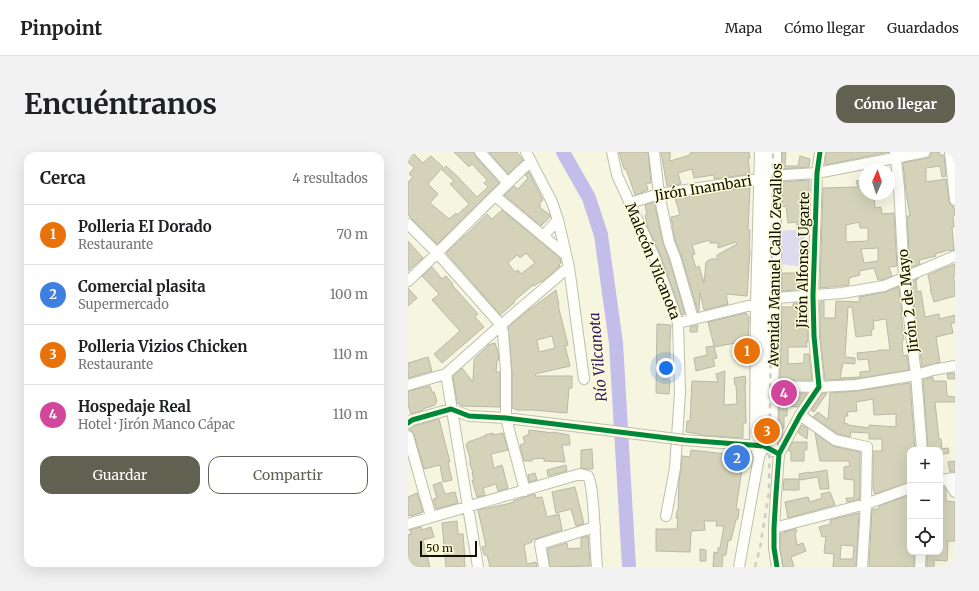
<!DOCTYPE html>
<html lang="es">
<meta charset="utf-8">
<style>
:root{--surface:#fff;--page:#f2f2f2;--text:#202124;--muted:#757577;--line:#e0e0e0;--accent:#616152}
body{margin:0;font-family:Merriweather,serif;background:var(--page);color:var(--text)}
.controls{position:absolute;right:12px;bottom:12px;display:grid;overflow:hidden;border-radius:8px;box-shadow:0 4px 16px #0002}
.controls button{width:36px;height:36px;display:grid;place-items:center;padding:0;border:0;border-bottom:1px solid var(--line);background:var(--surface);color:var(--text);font:20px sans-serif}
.compass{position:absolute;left:451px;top:12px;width:36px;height:36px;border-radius:50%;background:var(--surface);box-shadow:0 4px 16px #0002;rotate:3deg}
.scale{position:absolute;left:12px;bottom:10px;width:57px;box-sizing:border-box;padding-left:4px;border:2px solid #111105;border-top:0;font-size:11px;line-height:14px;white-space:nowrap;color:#111105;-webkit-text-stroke:3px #fefdd7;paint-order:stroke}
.you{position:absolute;left:258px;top:216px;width:14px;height:14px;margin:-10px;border:3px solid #fff;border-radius:50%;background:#1a73e8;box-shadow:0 0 0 6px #1a73e833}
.badge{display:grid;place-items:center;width:26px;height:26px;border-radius:50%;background:var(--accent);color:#fff;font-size:13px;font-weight:700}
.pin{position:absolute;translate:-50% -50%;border:2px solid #fff;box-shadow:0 1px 4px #0006}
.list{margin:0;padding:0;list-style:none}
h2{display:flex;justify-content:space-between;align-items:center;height:52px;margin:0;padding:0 16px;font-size:17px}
h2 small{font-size:13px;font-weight:400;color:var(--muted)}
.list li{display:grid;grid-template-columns:26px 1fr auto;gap:12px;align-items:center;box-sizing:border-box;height:60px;padding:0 16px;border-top:1px solid var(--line)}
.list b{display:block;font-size:15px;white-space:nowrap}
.list p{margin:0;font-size:13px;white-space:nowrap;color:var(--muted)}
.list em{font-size:13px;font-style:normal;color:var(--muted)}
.actions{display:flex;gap:8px;padding:12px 16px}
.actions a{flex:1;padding:9px 0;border:1px solid var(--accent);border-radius:12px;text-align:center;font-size:14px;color:var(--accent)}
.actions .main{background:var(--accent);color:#fff}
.icon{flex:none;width:22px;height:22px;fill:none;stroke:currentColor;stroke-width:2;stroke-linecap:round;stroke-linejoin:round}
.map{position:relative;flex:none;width:547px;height:415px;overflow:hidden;border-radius:12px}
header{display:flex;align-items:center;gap:24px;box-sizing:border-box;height:56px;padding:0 20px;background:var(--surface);border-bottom:1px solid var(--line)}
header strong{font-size:19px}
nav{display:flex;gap:22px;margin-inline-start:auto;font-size:14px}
.intro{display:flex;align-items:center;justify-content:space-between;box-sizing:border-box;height:96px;padding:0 24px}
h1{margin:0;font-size:28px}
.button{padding:10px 18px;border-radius:12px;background:var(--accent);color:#fff;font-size:14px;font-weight:700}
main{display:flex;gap:24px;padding:0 24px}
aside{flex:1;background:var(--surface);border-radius:12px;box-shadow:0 4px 16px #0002}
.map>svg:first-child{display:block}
.green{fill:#dedbef}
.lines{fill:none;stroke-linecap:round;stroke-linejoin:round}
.river{stroke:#c3bde9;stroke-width:14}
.building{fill:#d4d3ba;stroke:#b8b8a8;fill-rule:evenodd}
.minor-casing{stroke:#bfbfae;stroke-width:12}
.minor{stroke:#fefefa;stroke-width:10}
.rail{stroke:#cdcdc6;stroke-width:2.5;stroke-dasharray:5 5;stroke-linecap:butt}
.minor-bridge-casing{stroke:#bfbfae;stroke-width:12;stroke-linecap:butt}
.minor-bridge{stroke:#fefefa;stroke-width:10}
.cycleway-casing{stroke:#fefdd7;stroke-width:8}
.cycleway{stroke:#00873e;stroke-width:5}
.labels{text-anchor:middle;stroke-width:3;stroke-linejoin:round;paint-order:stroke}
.street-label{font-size:14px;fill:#111105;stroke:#fefdd7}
.water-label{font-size:15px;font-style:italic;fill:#321a6d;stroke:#fefdd7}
</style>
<header>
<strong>Pinpoint</strong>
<nav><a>Mapa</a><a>Cómo llegar</a><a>Guardados</a></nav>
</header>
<div class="intro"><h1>Encuéntranos</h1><a class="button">Cómo llegar</a></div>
<main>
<aside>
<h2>Cerca<small>4 resultados</small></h2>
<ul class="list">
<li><span class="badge" style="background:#e8710a">1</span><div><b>Polleria EI Dorado</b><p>Restaurante</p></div><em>70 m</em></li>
<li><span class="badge" style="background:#3f7fe0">2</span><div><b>Comercial plasita</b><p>Supermercado</p></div><em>100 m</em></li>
<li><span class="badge" style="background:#e8710a">3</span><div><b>Polleria Vizios Chicken</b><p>Restaurante</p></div><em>110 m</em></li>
<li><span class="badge" style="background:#d1479c">4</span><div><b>Hospedaje Real</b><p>Hotel · Jirón Manco Cápac</p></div><em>110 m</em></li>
</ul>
<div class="actions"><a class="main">Guardar</a><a>Compartir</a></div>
</aside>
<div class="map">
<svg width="547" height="415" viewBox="0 0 547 415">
<rect width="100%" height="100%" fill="#f5f5e0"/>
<path class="green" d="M387,78l9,7v30l-24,-3v-33z"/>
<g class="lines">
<path class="river" d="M155,0l26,46 12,37 15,108 13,224"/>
</g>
<path class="building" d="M46,0h20l1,4 24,27 -62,61 -29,-29v-33l5,-5 -4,-3 5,-6 -6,-6v-5l6,-3 9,9 8,-7 12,11 -15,17 10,10 -8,9 19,16 7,-6 1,2 12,-11 -19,-20 4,-3 -12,-11 4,-4 11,10 20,21 11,-10 -4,-4 3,-3 -15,-16 -3,3z
M81,0h28l6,8 -15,14z
M211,0h29l3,31h-5l2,7 -13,5 -4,-12 -5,-14h-2z
M253,0h9v9l20,-6v-2h2v-1h57l1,6h-2l2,16 -36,5v-4l-20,3 -2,-9 -14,4 3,11 -14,2z
M374,0h4l-1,14h13l2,-10 10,3 -1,8 -27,2z
M418,0h63l-64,13z
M523,0h8l1,3h4l2,21 -4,1 -2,-11 -14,2v14l20,-3 3,22 1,3 3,2v2l1,-1 1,8 -2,1 1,11h-2l2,23 -4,1 -1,-1 -14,4 1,2 -17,4 1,4 -10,4 -3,-52h3l-4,-24 -3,-29 24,-5 3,-1z
M121,20l14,28 -4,4 2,2 -2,1 11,8v2l-9,9 -37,-31 10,-9 4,3 10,-11 -3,-3z
M483,23l2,15 -4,1v-13z
M457,27v15h9l1,14 6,-1 1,7 12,-1 3,53 -8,1 3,9 -10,4h-4l-4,-12 -15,3 1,4 -11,3v7l-29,3 3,-100 35,-1 -2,-6zM451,70l1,6h8v13l-22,1v-17zM470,96v13l-14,2 -3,-14z
M401,28v24h-3l1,11h-5v14h-5v-7l-9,1 -2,-17 -4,1v-25z
M342,35l-2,43h2l-1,20h1l-3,46 -21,-2 2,10 -24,6 -4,-17 -1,18 -1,1 -17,-57 -6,-15 -4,-23 9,-2 -5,-17 10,-1v1l11,-3zM302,88v3h8v5l18,-6 1,2 -20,11v4h-6l-5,3 -2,21 -5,-17 -3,2 -4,-13 3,-1 -3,-9z
M246,50l9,41 6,16 16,55 -3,1 -22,-61 -12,-26 -3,-13h2l-2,-10z
M94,58l58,48 1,5 -2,2 1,1 -18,16 -1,-1 -7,5 -1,-1 -19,16 1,1 -15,13 -36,-42 -18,-20 19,-18v1l22,-22 5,5zM118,101l9,10 -14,11 -3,-4 -3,2 -7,-9 9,-8 3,3z
M0,89l15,17 -15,13z
M547,112v12l-2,1 2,7v12l-21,6 -4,-13h1l-3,-14 16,-7z
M24,115l10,12 4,-3 7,8 -1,1 26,29 -3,3 9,10 -42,36 -8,-9 26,-23 -28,-31 7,-6 -17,-18z
M374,121h20l-1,10h3v6l-22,2z
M511,126l-3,2 1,12 4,-1 4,26 14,-3 1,5 15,-4v8h-4l2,10 -17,4 4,25 -18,5 -11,-85z
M491,135l3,26h-1l3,27h-2l1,16 4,-1 2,15 -54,9 -30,1 -5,-44v-34l4,-1v17h11l1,-17 24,1 -1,-5 26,-5zM440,155h4l4,30 16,-2 -1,-5 3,-1 -1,-8 13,-2 4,31h-12v1l-21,2 1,7 10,-1 2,12 -10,1v5l-20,1 3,-15 12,1v-6l-10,-1z
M0,136l9,10 -9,8z
M148,138l3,15h-1l10,40 -3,1 5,20 -35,8 1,2h36v12h-3l-2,25 -35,-3h-15l-5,-2v-36l-4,-45 21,-17zM144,184l3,12 -16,4 -2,-12z
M397,150l2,1 1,39h-2l1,5h-19v17l16,-1v-9h5l3,26h-32l2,-73h11v-3l1,-1z
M338,161l3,4 -1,30h-7v-5l-27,5 3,11 -4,1 2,7 -19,5 -2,-13 13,-3 -1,-8 8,-1 -6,-24z
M249,172l14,1 -1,16v37l-8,2h8l-1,14 -13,-1z
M290,173l-1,7h-7v-5z
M87,191l3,9 1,8h-2l-1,12h4v35l-38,-1 -5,-3 -4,-27 9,-8 11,14 1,-23 14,-13v-1z
M20,205l4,14 -24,7v-15z
M317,219l-1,34 13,-1 -1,-19h-1l-1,-7 11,-2 1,7h-1l1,40h-3v15l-44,-3v-1l-13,-2 1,-11h3l2,-40 26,1 -2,-8z
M546,221l1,6h-7l-1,-5z
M525,225v4h13l1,15 8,1v5h-20l4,37h2l1,10 6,-1 1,5 -9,2v-5h-12l-5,-70z
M502,231l5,67h-5v32l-35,12 -2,-6v-37h9v-12h-13v-6l-18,-1 -1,5 -12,-3 -25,-17 5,-5 10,8 2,-27 27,-2zM465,247l1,16 22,-1v13l-27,-2v3l-21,-3v-1l-4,-1 1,-7h3l-1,-4 10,-1 -1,-9z
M22,234l2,6h2l3,9 -2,4 -12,4v1l-12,4 -3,-9v-14z
M371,241h28l-9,14 -11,-1v10h-3v12h-2v8l-3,5z
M415,241h4l-13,19 -3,-2z
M31,267l11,43h-2l4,18 -9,2 -3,-17 -16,4 -10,-35 -2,-3 -3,-2 6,-3z
M394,273l6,4 -1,10 -9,-6z
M121,278l24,3v-1l16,3 1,10h-8l3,17 -21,-1v-3l-12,1v2h-8l-4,-16 5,-2 -2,-6 5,-2z
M85,281v2l10,-2 5,17 -17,4 3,14 8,-3 6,23 -10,3 -2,-7 -13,4 2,7 -8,2 -5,-17h2l-2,-7h1l-3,-9v-6l-4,-13 2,-3 17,-6v-1z
M407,281l18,13 27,6v47l-13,3 -1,-4h8v-18l-10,-1v-12l6,-1 -1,-5h-29z
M385,290h14v8h-3v11h-13v-10h-3z
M184,297l1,20h-7l-5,-1v-18z
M283,298l53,6 -8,53h3l-1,10 -2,1 -5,20 -3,1 -2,14h-3l-1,12h-9l1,-15 4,1v-5h2l4,-22h-8l1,-5h-13l1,9 -14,1 -1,21 -34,-1v-22h21l1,-11h-2l1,-7h1l1,-30 2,-12 1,-13 8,1z
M547,309v11h-5l-2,-10z
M158,313l1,6 -19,5 -1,-6z
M419,318l2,19h-9l-2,-12 -18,3 -1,-6 10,-2v1z
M127,321l2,7 -8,2 -1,-7z
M376,327h15v11h-16z
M33,330l4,12 10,-2 3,11 -22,6 -3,-10 4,-1 -4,-13z
M167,335l9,37 -8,2 -5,-17 -15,4 -4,-21z
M532,335h4l2,3v11l9,1v39h-7l-1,20 -13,-1v7h-7v-15h13z
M422,340l5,13 -47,13 -3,-16 23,-5 2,5 12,-4 -1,-4z
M9,341l6,19 -12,4v-1l-3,1v-19z
M127,342l1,4 6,-1 5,20 12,-3 3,16 -30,10v2l-8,3 3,19 9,-2 1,5h-47l-3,-12h-3l-2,-8 4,-1 -8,-36 29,-6 7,-2 -1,-1z
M502,343v57h4v15h-45l3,-58h7v-3z
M451,361l-3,54h-23l1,-13 -10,-1 2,-17 -4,1 -3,-10 12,-3 -1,-4zM433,393l13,1 -1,13h-13z
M49,369l1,13h5l2,25h-1l1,8h-19l-4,-44z
M13,375l1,3 9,-3 3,10 -11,3 7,27h-16v-3l-6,2v-31l3,-1 -1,-4z
M388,377l1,3 -2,1 2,12 6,-2 3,8 -15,6 3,10h-11l-3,-20v-14h5l-1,-1z
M180,384l2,30 -40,1 -3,-18 20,-6 1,6 13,-1v-10z
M292,397l6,1v11h-6z"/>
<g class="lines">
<defs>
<path id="minor" d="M72,0l28,31
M118,0l26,50 6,18 11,47 15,112
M204,0l5,23 37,81 24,67 2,69 -5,76 -9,48
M246,0l5,42 10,48 6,15 18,62
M487,0l4,35 5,90 12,98 6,75
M542,0l5,48
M87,44l71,59
M222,51l29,-9 100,-15 9,-3 49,-3 108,-21
M0,72l30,30 63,71 2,7 3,40v46l19,73
M135,84l15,-16
M0,129c42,-39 81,-81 123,-120
M270,171l78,-19 20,-6 66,-5 42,-7 71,-30
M38,222l32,193
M0,233l38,-11 55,-49 68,-58
M359,234l52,1 37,-2 60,-10 17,-5 22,-4
M392,263l35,25 32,7 -1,57 -4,63
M0,271l4,-3 39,-11 18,7 37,2 91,11
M0,284l23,81
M276,288l76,6
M364,299l1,-65 3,-88v-146
M351,305l-4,-12 1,-141 4,-152
M539,327l8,13
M532,328l15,-2
M0,372l172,-50 8,2c4,9 4,18 5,28 2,21 2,42 4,63
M366,376l92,-24 44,-16
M136,415l-4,-23 55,-17
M331,415l20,-110 5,-11 4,-294
M369,415l-3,-19v-20l2,-34 3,-40 21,-39 19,-28 -5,-51 -1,-40 4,-123 3,-21
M512,415l1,-15"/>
</defs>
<use href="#minor" class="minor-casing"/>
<use href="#minor" class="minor"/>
<path class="rail" d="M347,415l5,-19 9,-56 4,-340"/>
<defs>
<path id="minor-bridge" d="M189,277l87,11"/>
</defs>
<use href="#minor-bridge" class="minor-bridge-casing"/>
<use href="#minor-bridge" class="minor-bridge"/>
<defs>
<path id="cycleway" d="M0,271l4,-3 39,-11 18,7 37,2 178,22 80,6 15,8
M369,415l-3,-19v-20l2,-34 3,-40 21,-39 19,-28 -5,-51 -1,-40 4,-123 3,-21"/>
</defs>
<use href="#cycleway" class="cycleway-casing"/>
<use href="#cycleway" class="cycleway"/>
</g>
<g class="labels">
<g class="street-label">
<text transform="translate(295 36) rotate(-9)" y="5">Jirón Inambari</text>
<text transform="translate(395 108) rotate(-89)" y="5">Jirón Alfonso Ugarte</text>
<text transform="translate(245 109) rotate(68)" y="5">Malecón Vilcanota</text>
<text transform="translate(367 113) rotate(-89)" y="5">Avenida Manuel Callo Zevallos</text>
<text transform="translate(500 149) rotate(-96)" y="5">Jirón 2 de Mayo</text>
</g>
<g class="water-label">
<text transform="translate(190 205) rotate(-95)" y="5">Río Vilcanota</text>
</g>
</g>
</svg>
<div class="controls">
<button>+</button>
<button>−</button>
<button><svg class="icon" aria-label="locate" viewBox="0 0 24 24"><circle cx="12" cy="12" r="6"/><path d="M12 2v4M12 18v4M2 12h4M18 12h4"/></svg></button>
</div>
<svg class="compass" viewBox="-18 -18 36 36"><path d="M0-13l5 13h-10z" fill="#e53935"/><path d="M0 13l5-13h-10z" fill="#757577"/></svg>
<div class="scale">50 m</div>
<div class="you"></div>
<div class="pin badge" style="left:339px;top:199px;background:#e8710a">1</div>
<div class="pin badge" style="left:329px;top:306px;background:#3f7fe0">2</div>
<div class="pin badge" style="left:359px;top:279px;background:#e8710a">3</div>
<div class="pin badge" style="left:376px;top:241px;background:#d1479c">4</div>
</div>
</main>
